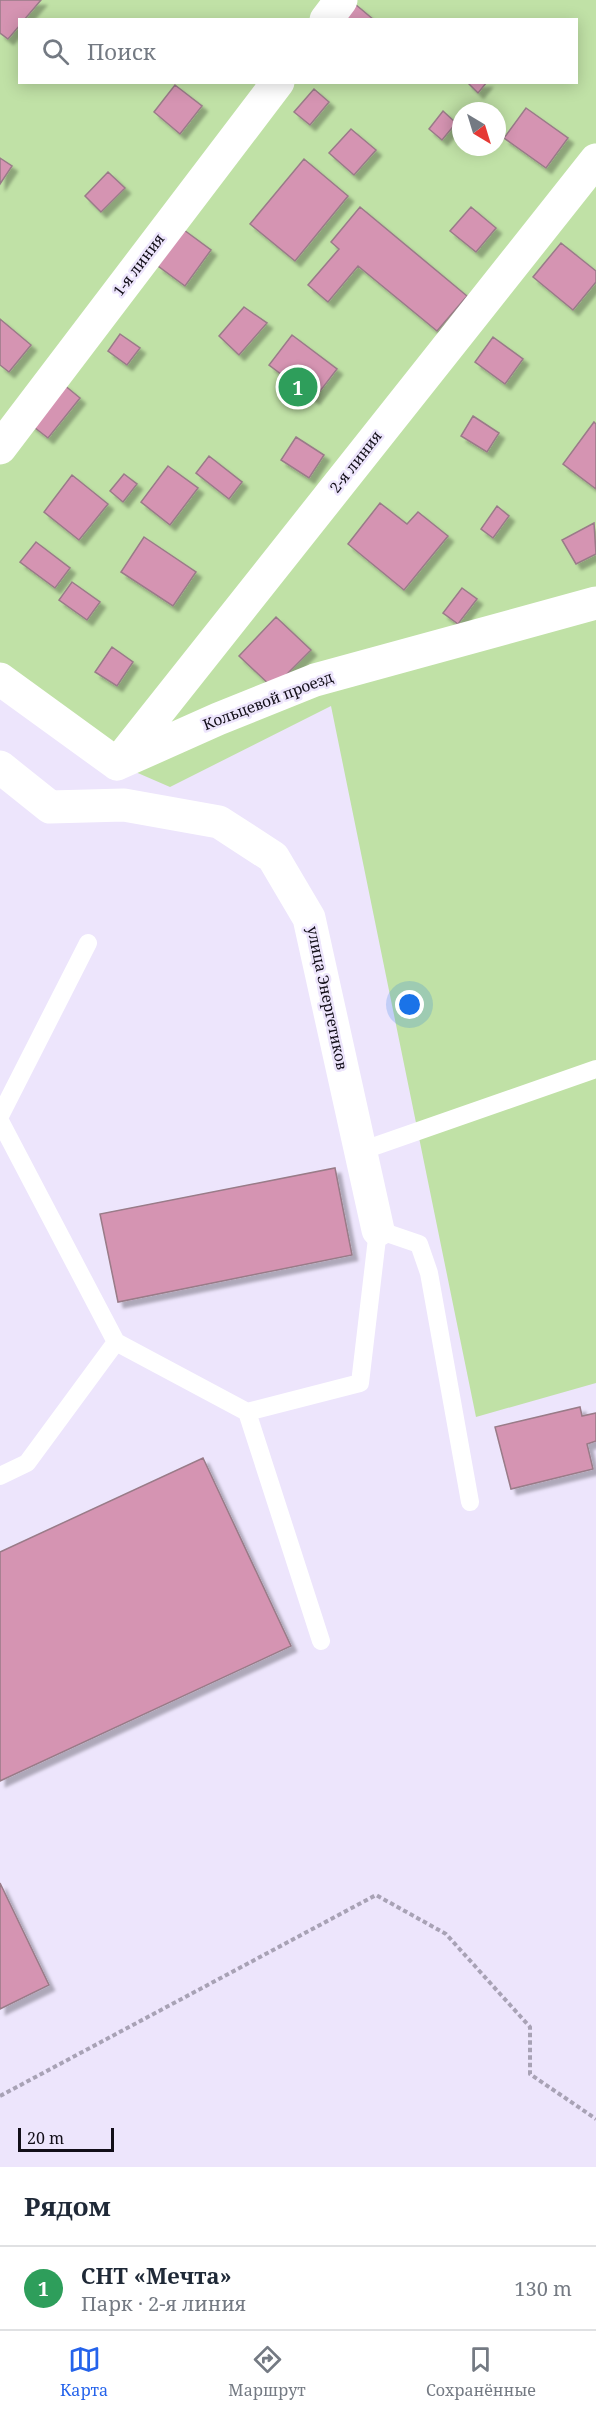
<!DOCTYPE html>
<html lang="ru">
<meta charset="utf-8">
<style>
:root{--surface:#fff;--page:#f2f2f3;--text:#1f2937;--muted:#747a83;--line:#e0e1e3;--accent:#2563eb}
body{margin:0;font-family:"Noto Serif",serif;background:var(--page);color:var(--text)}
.compass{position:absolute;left:452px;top:102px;width:54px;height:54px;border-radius:50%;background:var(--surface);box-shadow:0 3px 15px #0003;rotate:142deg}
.scale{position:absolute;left:18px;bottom:15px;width:96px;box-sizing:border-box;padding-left:6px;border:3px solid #120e18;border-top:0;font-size:16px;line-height:21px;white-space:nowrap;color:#120e18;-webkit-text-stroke:4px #ede5fc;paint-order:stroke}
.you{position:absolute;left:410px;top:1005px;width:21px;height:21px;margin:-15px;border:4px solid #fff;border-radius:50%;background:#1a73e8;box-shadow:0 0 0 9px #1a73e833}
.badge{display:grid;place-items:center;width:39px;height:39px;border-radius:50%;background:var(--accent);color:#fff;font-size:20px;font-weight:700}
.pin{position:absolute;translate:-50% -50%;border:3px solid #fff;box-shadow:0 2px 6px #0006}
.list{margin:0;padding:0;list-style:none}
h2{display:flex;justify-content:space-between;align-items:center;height:78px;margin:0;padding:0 24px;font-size:26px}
h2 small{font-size:20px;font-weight:400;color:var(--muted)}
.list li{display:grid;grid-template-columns:39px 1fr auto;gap:18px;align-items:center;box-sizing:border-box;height:84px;padding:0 24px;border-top:2px solid var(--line)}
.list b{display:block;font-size:22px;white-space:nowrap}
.list p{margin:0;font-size:20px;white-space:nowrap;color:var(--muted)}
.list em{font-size:20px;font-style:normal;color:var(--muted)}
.icon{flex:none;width:33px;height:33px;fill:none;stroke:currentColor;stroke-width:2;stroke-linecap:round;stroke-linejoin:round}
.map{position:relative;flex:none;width:596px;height:2167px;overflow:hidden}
.search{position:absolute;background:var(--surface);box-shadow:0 3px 15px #0003;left:18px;right:18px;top:18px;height:66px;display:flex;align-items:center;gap:15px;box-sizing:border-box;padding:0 21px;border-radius:0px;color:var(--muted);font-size:22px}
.sheet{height:162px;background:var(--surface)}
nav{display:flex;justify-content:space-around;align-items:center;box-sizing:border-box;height:84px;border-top:2px solid var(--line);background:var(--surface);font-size:16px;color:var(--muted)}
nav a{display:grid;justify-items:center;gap:3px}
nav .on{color:var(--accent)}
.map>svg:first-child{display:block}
.green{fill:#c0e1a6;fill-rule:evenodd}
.building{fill:#d594b2;stroke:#997b88;stroke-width:1.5;filter:url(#shadow)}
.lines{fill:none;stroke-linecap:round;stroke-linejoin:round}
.path{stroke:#a8a2b5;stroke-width:4;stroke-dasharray:4.5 3;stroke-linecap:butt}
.service{stroke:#fff;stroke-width:18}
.minor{stroke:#fff;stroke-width:33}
.labels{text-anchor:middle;stroke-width:5;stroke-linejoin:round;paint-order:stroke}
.street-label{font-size:15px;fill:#120e18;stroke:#ede5fc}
</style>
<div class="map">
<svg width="596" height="2167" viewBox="0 0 596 2167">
<defs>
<filter id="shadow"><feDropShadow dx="5.5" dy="5.5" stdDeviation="1.5" flood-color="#0004"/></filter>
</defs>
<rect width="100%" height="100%" fill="#ede5fc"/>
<path class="green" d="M0,0h596v1383l-120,34 -145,-711 -161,81 -53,-23 -117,-85zM20,20h556v62h-556zM461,111h36v36h-36z"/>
<path class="building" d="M0,0h41l-17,20h-4v5l-12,14 -8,-6z
M355,4l19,16h-32z
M467,82h20l-9,11z
M175,85l27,21 -22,28 -26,-22z
M314,89l15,13 -19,23 -16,-13z
M526,108l42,30 -22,30 -42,-30z
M443,111l13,12 -14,17 -13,-11z
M351,129l25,21 -22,25 -25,-22z
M0,158l12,8 -12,18z
M304,159l44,37 -53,65 -45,-37z
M108,172l17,16 -24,24 -16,-16z
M360,207l107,89 -30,35 -79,-65 -30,36 -20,-17 31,-36 -8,-7z
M471,207l25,21 -20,24 -26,-21z
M184,230l27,20 -26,36 -27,-20z
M561,243l35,28v11l-23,28 -40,-33z
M244,307l23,16 -28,32 -20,-19z
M0,319l31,26 -22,27 -9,-7z
M120,334l20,14 -13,17 -19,-14z
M292,335l45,34 -23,30 -45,-34z
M493,337l30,22 -18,25 -30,-22z
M63,384l17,14 -32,40 -18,-14z
M473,416l26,17 -12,19 -26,-16z
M594,422l2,2v65l-33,-25z
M296,437l28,18 -15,23 -28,-18z
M209,456l33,26 -13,17 -33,-26z
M168,466l30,22 -28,37 -29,-23z
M124,474l13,10 -14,18 -13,-11z
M72,475l36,29 -29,36 -35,-28z
M380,503l27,21 11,-12 30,24 -44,54 -56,-46z
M497,506l12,10 -16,22 -12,-9z
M594,523l2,31 -20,10 -14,-24z
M144,537l52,35 -23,34 -52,-34z
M36,542l34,26 -15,20 -35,-26z
M72,582l28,20 -13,18 -28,-20z
M462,588l15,11 -19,25 -15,-11z
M276,617l35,33 -38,38 -34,-32z
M112,647l21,15 -16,24 -22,-14z
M335,1168l17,87 -234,47 -18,-88z
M580,1407l2,9 14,-3v28l-9,3 6,25 -82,20 -16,-62z
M203,1458l88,188 -291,135v-229z
M0,1883l49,102 -49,24z"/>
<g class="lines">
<path class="path" d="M0,2096l376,-201 70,39 84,93v47l66,45"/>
<path class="service" d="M0,1116l88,-173
M0,1121l116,221
M361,1151l235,-82
M247,1412l74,229
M0,1476l27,-13 89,-121 131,70 113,-29 18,-153 41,14 10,29 41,229"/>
<path class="minor" d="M326,20l15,-20
M0,448l278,-366
M0,679l117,85 101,-45 97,-39 281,-77
M117,764l479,-604
M0,767l50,40 74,-2 95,17 54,35 36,61 69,312"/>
</g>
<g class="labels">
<g class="street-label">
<text transform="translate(139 265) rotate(-53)" y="5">1-я линия</text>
<text transform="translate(356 462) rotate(-52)" y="5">2-я линия</text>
<text transform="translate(268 701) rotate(-21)" y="5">Кольцевой проезд</text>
<text transform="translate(327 998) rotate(78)" y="5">улица Энергетиков</text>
</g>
</g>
</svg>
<svg class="compass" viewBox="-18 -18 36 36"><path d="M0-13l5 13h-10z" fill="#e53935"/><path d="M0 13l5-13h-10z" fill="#747a83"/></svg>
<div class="scale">20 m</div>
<div class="you"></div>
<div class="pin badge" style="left:298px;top:387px;background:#2e9e5b">1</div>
<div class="search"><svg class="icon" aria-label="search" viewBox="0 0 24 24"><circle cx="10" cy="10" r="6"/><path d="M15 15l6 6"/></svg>Поиск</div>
</div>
<section class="sheet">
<h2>Рядом<small></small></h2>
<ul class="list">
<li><span class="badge" style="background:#2e9e5b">1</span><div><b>СНТ «Мечта»</b><p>Парк · 2-я линия</p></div><em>130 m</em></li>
</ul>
</section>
<nav>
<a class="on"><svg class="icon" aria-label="map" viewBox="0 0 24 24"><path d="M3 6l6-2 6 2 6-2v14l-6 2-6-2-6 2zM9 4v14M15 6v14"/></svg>Карта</a>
<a><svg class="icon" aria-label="directions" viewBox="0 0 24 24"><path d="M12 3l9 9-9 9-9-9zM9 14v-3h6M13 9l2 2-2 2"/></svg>Маршрут</a>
<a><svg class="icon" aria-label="saved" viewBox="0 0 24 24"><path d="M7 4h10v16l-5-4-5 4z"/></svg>Сохранённые</a>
</nav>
